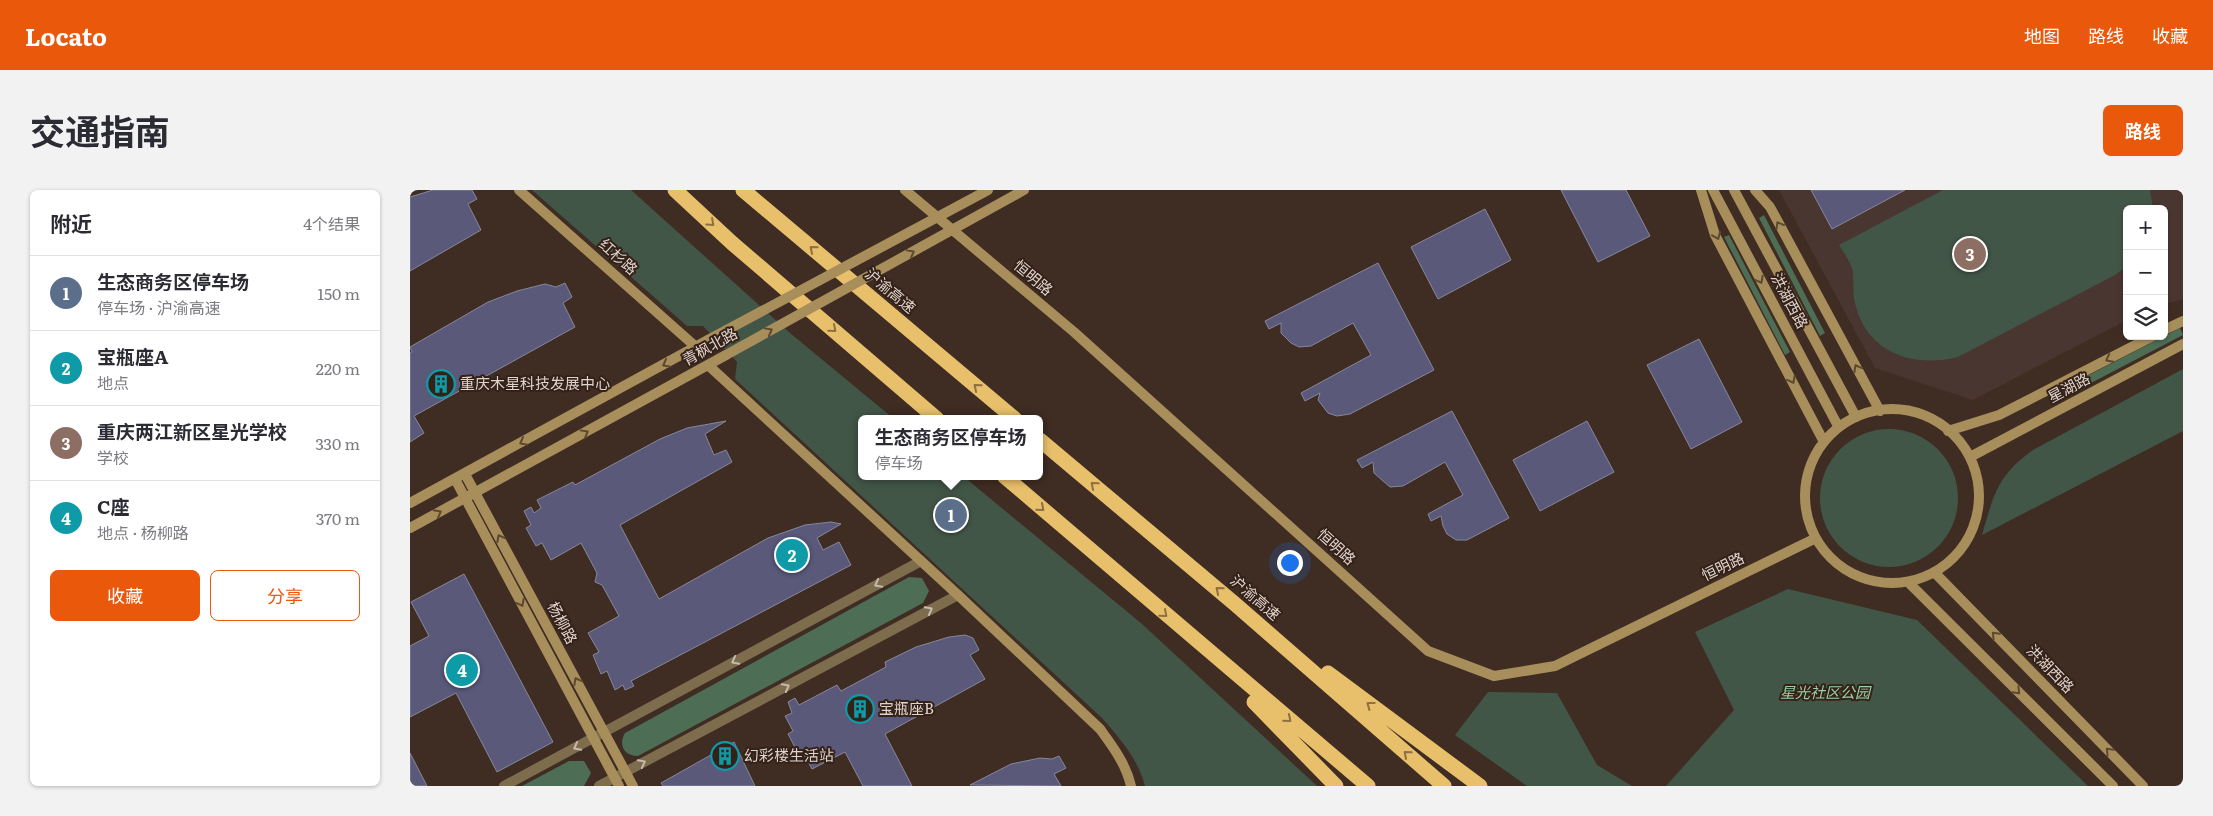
<!DOCTYPE html>
<html lang="zh">
<meta charset="utf-8">
<style>
:root{--surface:#fff;--page:#f2f2f3;--text:#2b2b33;--muted:#7c7c81;--line:#e1e1e2;--accent:#ea580c}
body{margin:0;font-family:Literata,"Noto Sans SC",serif;background:var(--page);color:var(--text)}
.controls{position:absolute;right:15px;top:15px;display:grid;overflow:hidden;border-radius:8px;box-shadow:0 1px 4px #0004}
.controls button{width:45px;height:45px;display:grid;place-items:center;padding:0;border:0;border-bottom:1px solid var(--line);background:var(--surface);color:var(--text);font:25px sans-serif}
.you{position:absolute;left:879px;top:372px;width:18px;height:18px;margin:-12px;border:4px solid #fff;border-radius:50%;background:#1a73e8;box-shadow:0 0 0 8px #1a73e833}
.badge{display:grid;place-items:center;width:32px;height:32px;border-radius:50%;background:var(--accent);color:#fff;font-size:16px;font-weight:700}
.pin{position:absolute;translate:-50% -50%;border:2px solid #fff;box-shadow:0 1px 5px #0006}
.popup{position:absolute;left:448px;top:225px;width:185px;height:65px;box-sizing:border-box;display:grid;place-content:center;border-radius:8px;background:var(--surface);filter:drop-shadow(0 1px 4px #0005);font-size:16px;white-space:nowrap;color:var(--muted)}
.popup b{font-size:19px;color:var(--text)}
.popup::after{content:'';position:absolute;left:50%;top:100%;margin-left:-10px;border:10px solid transparent;border-top-color:var(--surface)}
.list{margin:0;padding:0;list-style:none}
h2{display:flex;justify-content:space-between;align-items:center;height:65px;margin:0;padding:0 20px;font-size:21px}
h2 small{font-size:16px;font-weight:400;color:var(--muted)}
.list li{display:grid;grid-template-columns:32px 1fr auto;gap:15px;align-items:center;box-sizing:border-box;height:75px;padding:0 20px;border-top:1px solid var(--line)}
.list b{display:block;font-size:19px;white-space:nowrap}
.list p{margin:0;font-size:16px;white-space:nowrap;color:var(--muted)}
.list em{font-size:16px;font-style:normal;color:var(--muted)}
.actions{display:flex;gap:10px;padding:15px 20px}
.actions a{flex:1;padding:11px 0;border:1px solid var(--accent);border-radius:8px;text-align:center;font-size:18px;color:var(--accent)}
.actions .main{background:var(--accent);color:#fff}
.icon{flex:none;width:28px;height:28px;fill:none;stroke:currentColor;stroke-width:2;stroke-linecap:round;stroke-linejoin:round}
.map{position:relative;flex:none;width:1773px;height:596px;overflow:hidden;border-radius:8px}
header{display:flex;align-items:center;gap:30px;box-sizing:border-box;height:70px;padding:0 25px;background:var(--accent);color:#fff}
header strong{font-size:24px}
nav{display:flex;gap:28px;margin-inline-start:auto;font-size:18px}
.intro{display:flex;align-items:center;justify-content:space-between;box-sizing:border-box;height:120px;padding:0 30px}
h1{margin:0;font-size:35px}
.button{padding:12px 22px;border-radius:8px;background:var(--accent);color:#fff;font-size:18px;font-weight:700}
main{display:flex;gap:30px;padding:0 30px}
aside{flex:1;background:var(--surface);border-radius:8px;box-shadow:0 1px 4px #0004}
.map>svg:first-child{display:block}
.education{fill:#493630}
.green{fill:#425647}
.forest{fill:#4d6d55}
.building{fill:#5a597a;stroke:#87879c}
.lines{fill:none;stroke-linecap:round;stroke-linejoin:round}
.street{stroke:#7d6d4d;stroke-width:10}
.secondary{stroke:#a88e5a;stroke-width:10}
.highway{stroke:#e8bf6b;stroke-width:15}
.secondary-bridge{stroke:#a88e5a;stroke-width:10}
.oneway{stroke:#8e7042}
.oneway2{stroke:#5d4830}
.oneway3{stroke:#c6baad}
.labels{text-anchor:middle;stroke-width:4;stroke-linejoin:round;paint-order:stroke}
.street-label{font-size:15px;fill:#dfd3cd;stroke:#342219}
.poi-label{font-size:15px;fill:#dfd3cd;stroke:#342219;text-anchor:start}
.park-label{font-size:15px;font-style:italic;fill:#97d0a6;stroke:#342219}
</style>
<header>
<strong>Locato</strong>
<nav><a>地图</a><a>路线</a><a>收藏</a></nav>
</header>
<div class="intro"><h1>交通指南</h1><a class="button">路线</a></div>
<main>
<aside>
<h2>附近<small>4个结果</small></h2>
<ul class="list">
<li><span class="badge" style="background:#5c6f8a">1</span><div><b>生态商务区停车场</b><p>停车场 · 沪渝高速</p></div><em>150 m</em></li>
<li><span class="badge" style="background:#0f9aa8">2</span><div><b>宝瓶座A</b><p>地点</p></div><em>220 m</em></li>
<li><span class="badge" style="background:#8d6e63">3</span><div><b>重庆两江新区星光学校</b><p>学校</p></div><em>330 m</em></li>
<li><span class="badge" style="background:#0f9aa8">4</span><div><b>C座</b><p>地点 · 杨柳路</p></div><em>370 m</em></li>
</ul>
<div class="actions"><a class="main">收藏</a><a>分享</a></div>
</aside>
<div class="map">
<svg width="1773" height="596" viewBox="0 0 1773 596">
<rect width="100%" height="100%" fill="#3f2c23"/>
<path class="education" d="M1369,0h404v109l-19,5v-95h-37v111l-154,80 -98,-32z"/>
<path class="green" d="M122,0h99l159,143 104,86h-32v57h101l179,148 175,162h-172c-7,-27 -24,-46 -42,-67l-368,-340 2,-17 -34,-36h-16z
M1533,0h207l3,19h-26v57l-12,9 -157,82c-43,11 -89,-3 -102,-50 -4,-12 -2,-22 -3,-34 -1,-9 -9,-20 -14,-28z
M1773,179v62l-201,104c12,-41 15,-59 51,-85z
M1410 308a69 69 0 1 1 138 0a69 69 0 1 1-138 0Z
M1378,399l129,31 171,166h-422l68,-76 -39,-78z
M1078,502l69,1 40,72 35,21h-105l-72,-51z"/>
<path class="forest" d="M1354,25l61,118 -5,3 -61,-118z
M1319,45l61,117 -5,3 -61,-118z
M1770,138l3,7 -117,61 -4,-7z
M499,387l13,1 7,13 -6,12 -285,153c-14,0 -20,-11 -13,-23z
M159,571h15l7,12 -7,13h-62z"/>
<path class="building" d="M23,0h39l5,9 -9,5 13,26 -71,41v-74z
M1151,0h65l24,46 -52,26z
M1401,0h94l-73,39z
M1075,19l26,51 -73,39 -27,-52z
M968,73l56,107 -84,44 -13,2 -9,-3 -10,-13 2,-7 -15,8 -4,-8 70,-38 -18,-32 -42,23 -12,1 -8,-4 -10,-10v-10l-12,6 -4,-8z
M155,93l7,14 -9,6 12,24 -161,89 10,17 -14,9v-89l2,-1 -2,-5 78,-45 29,-11 28,-7 11,3z
M1289,149l43,83 -51,27 -44,-84z
M1042,221l57,107 -42,22h-11l-9,-6 -4,-8 -2,-10 -10,5 -3,-7 35,-19 -18,-33 -42,24 -13,1 -16,-14 -1,-11 -11,6 -5,-8z
M316,231l-21,13 9,21 12,-5 6,12 -112,63 39,74 109,-61 37,-13 26,-3 10,2 -24,14 6,12 16,-8 12,23 -220,116 3,5 -9,4 -2,-5 -8,5 -8,-19 -6,3 -8,-19 6,-3 -11,-19 31,-17 -17,-31 -7,-3 2,-9 -16,-30 -30,17 -9,-17 -6,3 -10,-18 5,-3 -7,-14 7,-4 3,6 7,-5 -4,-8 36,-18 2,3 85,-46 27,-11z
M1177,231l27,51 -74,39 -27,-51z
M54,384l89,168 -56,30 -41,-79 -46,24v-71l19,-10 -18,-34z
M555,445l8,3 6,12 -9,5 15,24 -100,55 27,52h-49l-18,-34 -33,17 -10,-18 -4,2 -10,-19 5,-3 -8,-15 7,-3 -4,-11 7,-4 4,7 38,-20 4,6 45,-24 -1,-5 31,-15 33,-10z
M324,552l21,44h-92l-2,-3z
M0,563l17,33h-17z
M649,566l7,12 -12,6 7,12 -91,-1 41,-21 29,-6 12,1z"/>
<g class="lines">
<path class="street" d="M94,596l417,-225
M189,596l359,-191"/>
<path class="secondary" d="M109,0l177,157
M495,0l169,142 354,319 66,25 61,-10 259,-127
M1291,0l14,45 109,207
M1303,0l125,236
M1324,0l122,227
M1345,0l15,17 110,204
M1754,140l19,-9
M298,175l250,230 142,134c13,18 26,35 31,57
M1395 306a87 87 0 1 1 174 0a87 87 0 1 1-174 0Z
M1538,241l51,-16 154,-79
M1560,267l213,-113
M55,284l168,312
M45,289l164,307
M0,313l298,-163
M0,338l316,-173
M1525,383l208,213
M1498,392l205,204"/>
<path class="highway" d="M265,0l57,53 205,176
M333,0l272,229
M630,250l195,164 209,182
M594,286l364,310
M918,483l152,113
M844,512l82,84"/>
<path class="secondary-bridge" d="M298,150l280,-150
M316,165l298,-165"/>
</g>
<defs><path id="oneway-chevron" d="M-2-3.5L2.5 0L-2 3.5" fill="none" stroke-width="1.6" stroke-linecap="round" stroke-linejoin="round" transform="scale(1.25)"/></defs>
<g class="oneway">
<use href="#oneway-chevron" transform="translate(301 33) rotate(42)"/>
<use href="#oneway-chevron" transform="translate(403 59) rotate(-140)"/>
<use href="#oneway-chevron" transform="translate(423 139) rotate(41)"/>
<use href="#oneway-chevron" transform="translate(567 197) rotate(-140)"/>
<use href="#oneway-chevron" transform="translate(684 295) rotate(-140)"/>
<use href="#oneway-chevron" transform="translate(631 318) rotate(41)"/>
<use href="#oneway-chevron" transform="translate(809 400) rotate(-140)"/>
<use href="#oneway-chevron" transform="translate(754 424) rotate(41)"/>
<use href="#oneway-chevron" transform="translate(960 515) rotate(-143)"/>
<use href="#oneway-chevron" transform="translate(878 529) rotate(40)"/>
<use href="#oneway-chevron" transform="translate(997 564) rotate(-139)"/>
</g>
<g class="oneway2">
<use href="#oneway-chevron" transform="translate(1369 35) rotate(-119)"/>
<use href="#oneway-chevron" transform="translate(1307 46) rotate(67)"/>
<use href="#oneway-chevron" transform="translate(501 63) rotate(-29)"/>
<use href="#oneway-chevron" transform="translate(1350 90) rotate(62)"/>
<use href="#oneway-chevron" transform="translate(359 141) rotate(-29)"/>
<use href="#oneway-chevron" transform="translate(1699 169) rotate(153)"/>
<use href="#oneway-chevron" transform="translate(256 174) rotate(151)"/>
<use href="#oneway-chevron" transform="translate(1447 178) rotate(-119)"/>
<use href="#oneway-chevron" transform="translate(1382 190) rotate(62)"/>
<use href="#oneway-chevron" transform="translate(175 243) rotate(-29)"/>
<use href="#oneway-chevron" transform="translate(113 252) rotate(151)"/>
<use href="#oneway-chevron" transform="translate(28 323) rotate(-28)"/>
<use href="#oneway-chevron" transform="translate(90 348) rotate(-118)"/>
<use href="#oneway-chevron" transform="translate(111 413) rotate(62)"/>
<use href="#oneway-chevron" transform="translate(1585 445) rotate(-134)"/>
<use href="#oneway-chevron" transform="translate(167 491) rotate(-118)"/>
<use href="#oneway-chevron" transform="translate(1607 501) rotate(45)"/>
<use href="#oneway-chevron" transform="translate(1699 561) rotate(-134)"/>
</g>
<g class="oneway3">
<use href="#oneway-chevron" transform="translate(468 394) rotate(152)"/>
<use href="#oneway-chevron" transform="translate(519 420) rotate(-28)"/>
<use href="#oneway-chevron" transform="translate(325 471) rotate(152)"/>
<use href="#oneway-chevron" transform="translate(376 497) rotate(-28)"/>
<use href="#oneway-chevron" transform="translate(167 557) rotate(152)"/>
<use href="#oneway-chevron" transform="translate(232 573) rotate(-28)"/>
</g>
<defs>
<symbol id="building-ring" viewBox="-11 -11 22 22"><circle r="9.5" fill="#342219" stroke="#0f9aa8" stroke-width="1.5"/><path d="M-4-6H4V6H1V3H-1V6H-4ZM-2.5-4.3h1.7v1.8h-1.7ZM.8-4.3h1.7v1.8H.8ZM-2.5-1h1.7V.8h-1.7ZM.8-1h1.7V.8H.8Z" fill="#0f9aa8"/></symbol>
</defs>
<g fill-rule="evenodd">
<use href="#building-ring" x="15" y="178" width="32" height="32"/>
<use href="#building-ring" x="434" y="503" width="32" height="32"/>
<use href="#building-ring" x="299" y="550" width="32" height="32"/>
</g>
<g class="labels">
<g class="street-label">
<text transform="translate(208 67) rotate(42)" y="5">红杉路</text>
<text transform="translate(623 88) rotate(40)" y="5">恒明路</text>
<text transform="translate(480 101) rotate(40)" y="5">沪渝高速</text>
<text transform="translate(1379 111) rotate(62)" y="5">洪湖西路</text>
<text transform="translate(300 157) rotate(-29)" y="5">青枫北路</text>
<text transform="translate(1659 198) rotate(-28)" y="5">星湖路</text>
<text transform="translate(926 357) rotate(42)" y="5">恒明路</text>
<text transform="translate(1313 377) rotate(-26)" y="5">恒明路</text>
<text transform="translate(845 408) rotate(41)" y="5">沪渝高速</text>
<text transform="translate(152 433) rotate(62)" y="5">杨柳路</text>
<text transform="translate(1640 479) rotate(46)" y="5">洪湖西路</text>
</g>
<g class="poi-label">
<text x="50" y="199">重庆木星科技发展中心</text>
<text x="469" y="524">宝瓶座B</text>
<text x="334" y="571">幻彩楼生活站</text>
</g>
<g class="park-label">
<text x="1415" y="508">星光社区公园</text>
</g>
</g>
</svg>
<div class="controls">
<button>+</button>
<button>−</button>
<button><svg class="icon" aria-label="layers" viewBox="0 0 24 24"><path d="M12 4l9 5-9 5-9-5zM3 14l9 5 9-5"/></svg></button>
</div>
<div class="you"></div>
<div class="pin badge" style="left:541px;top:325px;background:#5c6f8a">1</div>
<div class="popup"><b>生态商务区停车场</b>停车场</div>
<div class="pin badge" style="left:382px;top:365px;background:#0f9aa8">2</div>
<div class="pin badge" style="left:1560px;top:64px;background:#8d6e63">3</div>
<div class="pin badge" style="left:52px;top:480px;background:#0f9aa8">4</div>
</div>
</main>
